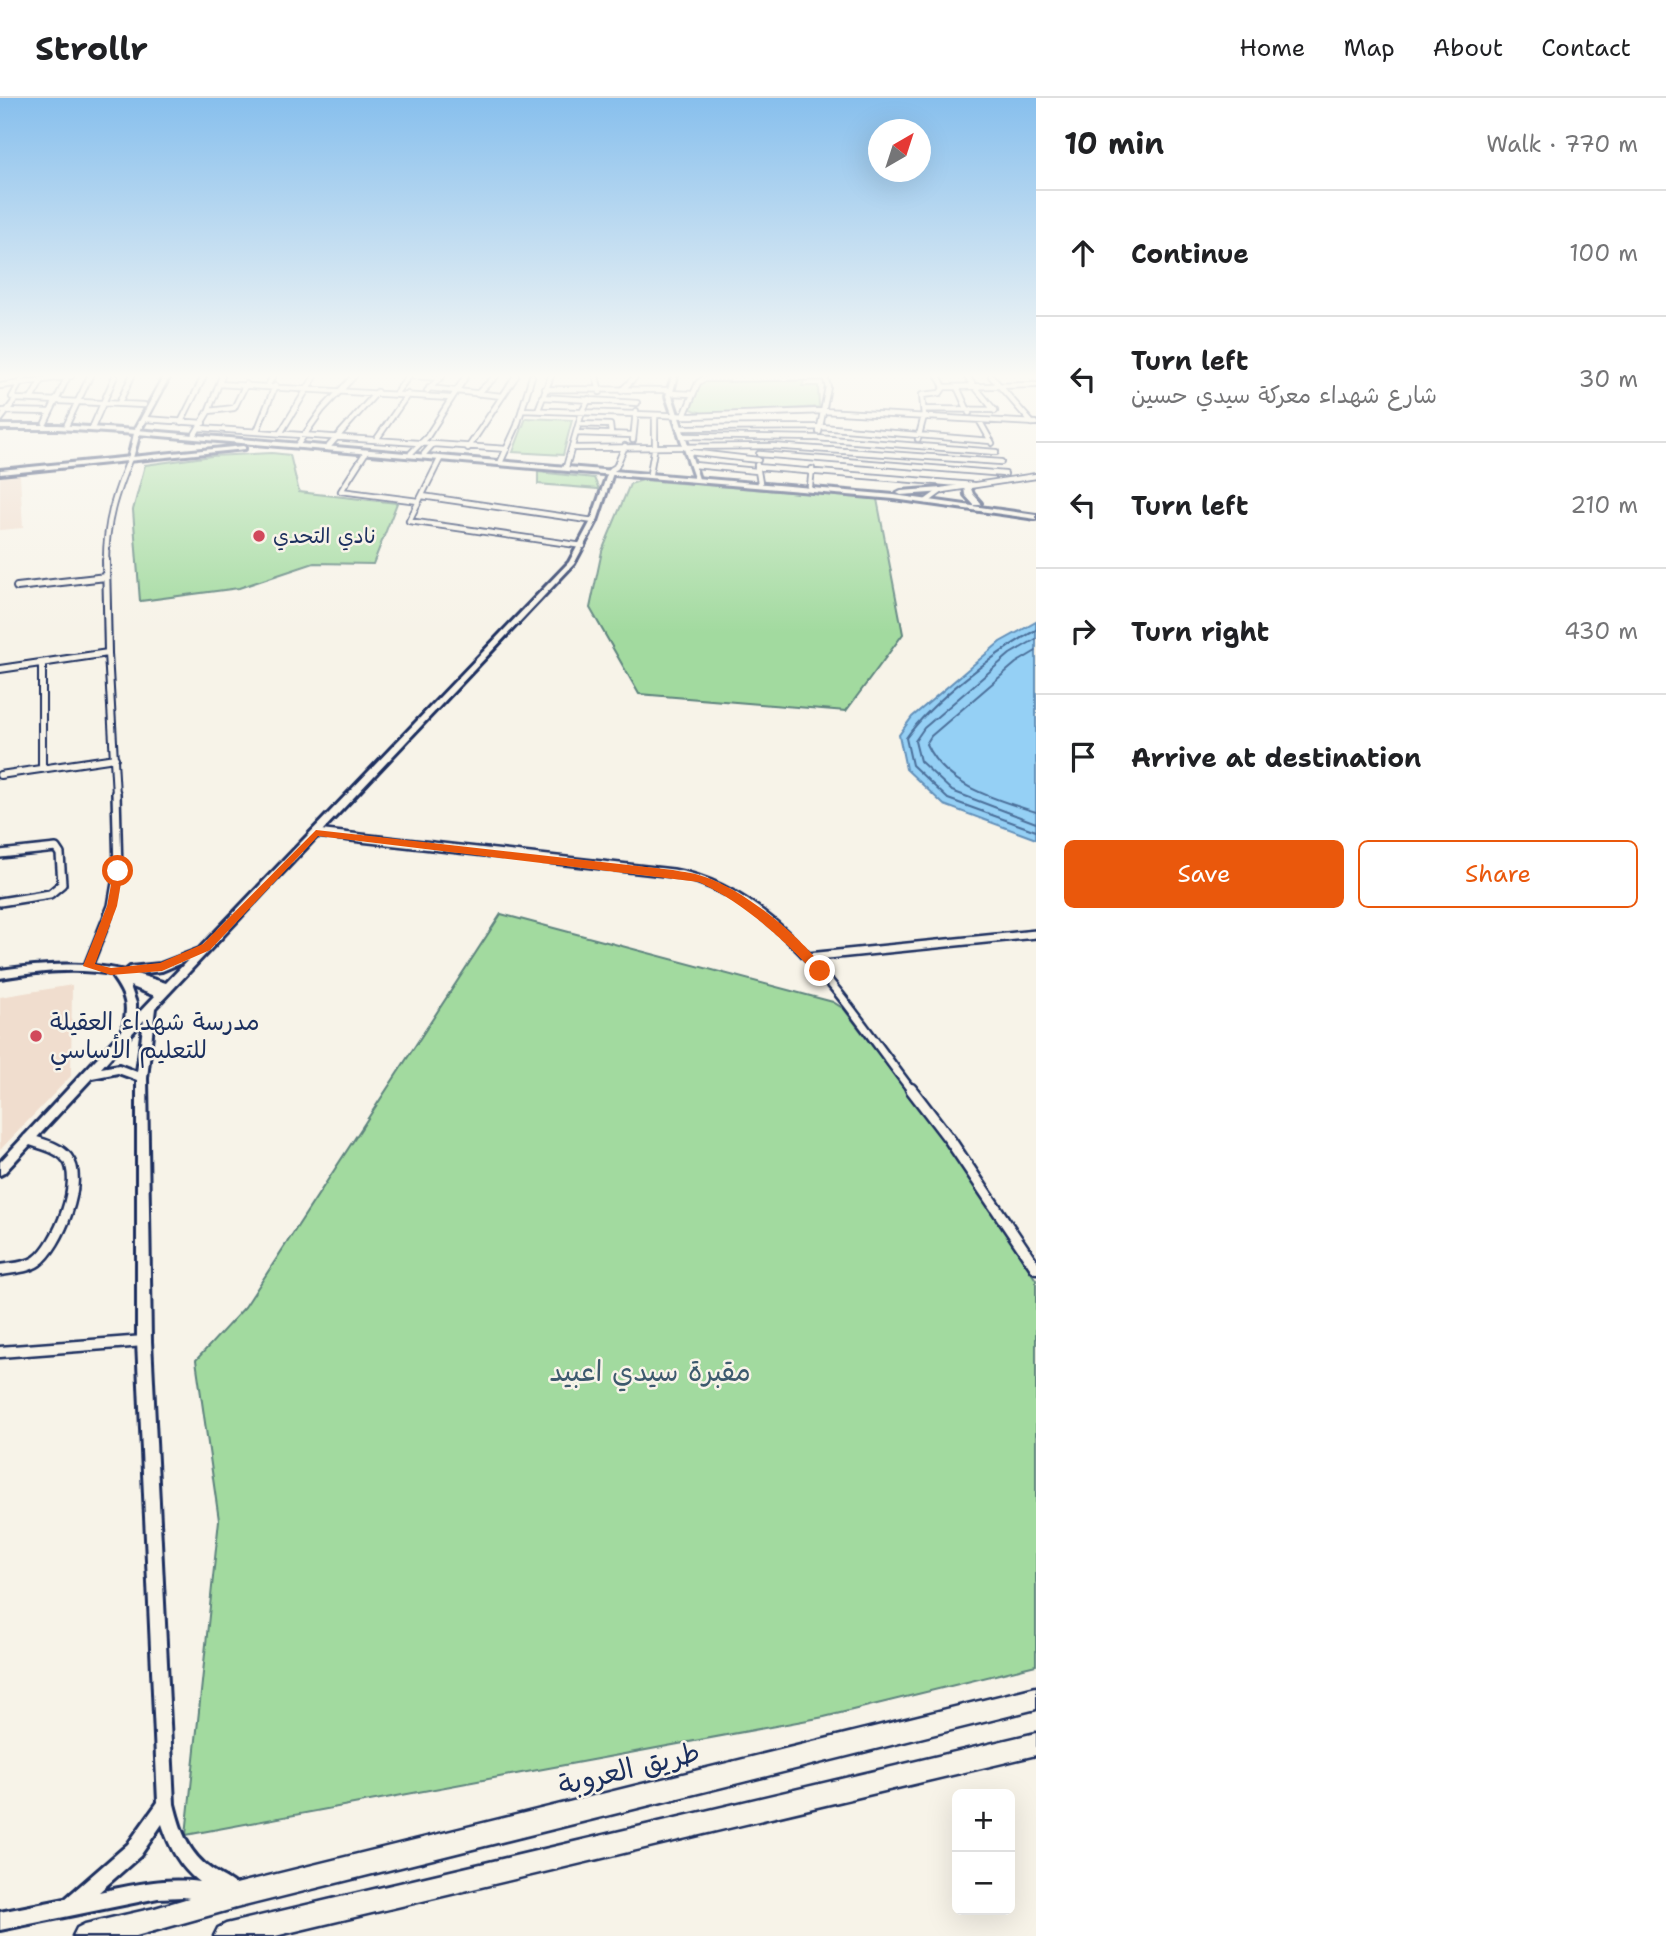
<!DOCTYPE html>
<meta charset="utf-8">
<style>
:root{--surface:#fff;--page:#f6f6f6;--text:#202124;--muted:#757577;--line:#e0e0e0;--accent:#ea580c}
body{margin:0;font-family:"Shantell Sans","Playpen Sans Arabic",sans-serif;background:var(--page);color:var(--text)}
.controls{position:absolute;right:21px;bottom:21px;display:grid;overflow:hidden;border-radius:10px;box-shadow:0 7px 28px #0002}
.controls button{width:63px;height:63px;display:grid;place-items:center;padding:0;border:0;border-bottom:2px solid var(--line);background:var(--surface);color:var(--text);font:35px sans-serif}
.compass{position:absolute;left:868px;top:21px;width:63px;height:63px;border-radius:50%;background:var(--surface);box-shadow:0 7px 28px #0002;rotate:39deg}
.stop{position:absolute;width:21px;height:21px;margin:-16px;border:5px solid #ea580c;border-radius:50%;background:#fff}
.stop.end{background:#ea580c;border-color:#fff;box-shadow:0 2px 7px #0008}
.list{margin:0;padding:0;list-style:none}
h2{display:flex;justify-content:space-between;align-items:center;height:91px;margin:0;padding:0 28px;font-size:30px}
h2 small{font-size:23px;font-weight:400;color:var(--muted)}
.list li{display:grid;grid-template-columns:46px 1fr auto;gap:21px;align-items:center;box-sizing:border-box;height:126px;padding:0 28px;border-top:2px solid var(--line)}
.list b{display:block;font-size:26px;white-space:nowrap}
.list p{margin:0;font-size:23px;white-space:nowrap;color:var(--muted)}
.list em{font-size:23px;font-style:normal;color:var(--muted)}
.actions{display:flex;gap:14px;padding:21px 28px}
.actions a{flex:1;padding:16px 0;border:2px solid var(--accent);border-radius:10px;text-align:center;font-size:24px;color:var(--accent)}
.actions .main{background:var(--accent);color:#fff}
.icon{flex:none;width:38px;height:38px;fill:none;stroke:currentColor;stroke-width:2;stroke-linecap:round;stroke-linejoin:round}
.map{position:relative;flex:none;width:1036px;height:1838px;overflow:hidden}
header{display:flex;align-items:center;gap:42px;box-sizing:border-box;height:98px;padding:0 35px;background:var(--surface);border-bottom:2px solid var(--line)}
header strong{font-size:33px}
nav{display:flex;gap:38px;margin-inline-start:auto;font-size:24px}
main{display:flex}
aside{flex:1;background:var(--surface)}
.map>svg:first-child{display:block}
.built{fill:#f0ddce}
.green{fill:#a2da9f;stroke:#5e847e;stroke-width:2}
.water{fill:#95d0f5;stroke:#6490b9;stroke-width:2}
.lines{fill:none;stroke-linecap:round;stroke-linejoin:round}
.shore{stroke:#4c6f9a;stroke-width:2}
.street-far3-casing{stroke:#1b2f5e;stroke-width:8}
.street-far2-casing{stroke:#1b2f5e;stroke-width:10}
.street-far1-casing{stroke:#1b2f5e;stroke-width:12}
.street-casing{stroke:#1b2f5e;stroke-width:15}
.secondary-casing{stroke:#1b2f5e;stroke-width:6}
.primary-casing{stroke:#1b2f5e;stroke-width:6}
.highway-casing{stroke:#1b2f5e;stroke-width:5}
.street-far3{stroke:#f7f3e8;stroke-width:4.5}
.street-far2{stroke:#f7f3e8;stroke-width:6}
.street-far1{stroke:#f7f3e8;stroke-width:7}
.street{stroke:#f7f3e8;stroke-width:10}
.secondary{fill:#f7f3e8;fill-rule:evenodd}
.primary{fill:#f7f3e8;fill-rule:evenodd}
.highway{fill:#f7f3e8;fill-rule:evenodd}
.route{fill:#ea580c}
.poi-dot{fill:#d1495b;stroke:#f7f3e8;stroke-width:2.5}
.labels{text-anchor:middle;stroke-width:5;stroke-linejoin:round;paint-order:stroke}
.far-poi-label{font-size:21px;fill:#1b2f5e;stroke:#f7f3e8;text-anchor:start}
.poi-label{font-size:24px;fill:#1b2f5e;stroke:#f7f3e8;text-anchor:start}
.near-park-label{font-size:28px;fill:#3d5a6e;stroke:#f7f3e8}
.near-street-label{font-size:28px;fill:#1b2f5e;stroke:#f7f3e8}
</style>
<header>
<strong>Strollr</strong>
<nav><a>Home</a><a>Map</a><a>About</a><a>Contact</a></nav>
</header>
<main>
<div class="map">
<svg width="1036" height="1838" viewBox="0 0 1036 1838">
<rect width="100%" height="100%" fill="#f7f3e8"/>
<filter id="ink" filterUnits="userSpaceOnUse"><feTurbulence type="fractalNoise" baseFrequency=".0143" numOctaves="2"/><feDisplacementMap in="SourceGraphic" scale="14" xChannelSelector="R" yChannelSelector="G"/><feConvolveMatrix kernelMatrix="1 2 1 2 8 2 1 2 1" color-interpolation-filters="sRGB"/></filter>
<g filter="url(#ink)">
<path class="built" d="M20,377l3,53 -23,2v-53z
M72,887l-1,91 -71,74v-153z"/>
<path class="green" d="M805,280l-3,8h16l1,21 -115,7 -13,-5 12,-30z
M526,320l46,2 -9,35 -50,-3z
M272,355l18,2 9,37 98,11 -24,61 -59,-1 -75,25 -99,13 -7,-91 12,-45 67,-9z
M538,374l56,6 5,11 -61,-5z
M643,382l234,19 26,135 -57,77 -207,-17 -49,-86 12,-57 28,-67z
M501,816l332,88 11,7 112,147 80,124v385l-212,52 -638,118 33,-315 -23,-160 49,-53z"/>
<path class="water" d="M1036,524v217l-92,-34 -38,-36 -7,-34 13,-18 88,-75z"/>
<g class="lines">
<path class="shore" d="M1036,532c-40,22 -104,71 -130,108l6,27 36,34 88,32
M1036,541l-26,15 -86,74 -9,13 5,20 32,30 84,32
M1036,553l-20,12 -85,73 -5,8c19,42 69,55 110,68"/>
<defs>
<path id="street-far3" d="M415,278l25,2
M596,278l4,16
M938,278l6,11
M966,278l29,35
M991,278l41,47
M219,286l231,14
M268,287l5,-9
M0,288l71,-10
M957,289l12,26
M429,290l73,8
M545,291l125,1
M427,293l15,-15
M621,293l15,-15
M396,295l13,-17
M669,295l24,1
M477,296l19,-18
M542,299l95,6
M16,301l128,6
M31,301l11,-19
M119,305l13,-27
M924,311l71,1
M522,312l169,6 132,-5 213,12
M538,312l13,-34
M3,313l47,1
M209,313l25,-3 12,-24
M684,318l14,-33 5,-4 123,-2
M144,321l59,4
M0,322l16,-21 -4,-2 12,-21
M979,322l13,23
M181,324l23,-46
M45,325l23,-47
M67,326l23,-48
M579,326l31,1 1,9
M93,328l22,-50
M200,330l307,21
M680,330l141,-1 170,14
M257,333l18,-45
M281,334l34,-56
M819,334l9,-45 -3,-11
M577,335l56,2
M195,336l13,-22 14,-36
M683,338l134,2 179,14
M918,341l6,-23 -2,-21 18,-2 4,-6 92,-2
M376,342l32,-46
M633,342l3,-29
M298,346l24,-34 32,-34
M329,348l48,-54
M468,350l48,-72
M572,350l200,-2 229,16
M366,354l-25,39 77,10
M689,354l69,8
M411,355l16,-16 39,-61
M424,356l8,-9
M759,356l246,20
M440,361l-31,62 174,25
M501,363l16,-35 15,-50
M694,367l63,6
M757,367l3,18
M566,369l16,-55 7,-13
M757,369l216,18
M611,372l5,-3 9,-21
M650,375l5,-28v-30
M810,388l2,-17
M422,398l172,25
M927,403l15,-11 94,-14
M106,463c0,-40 9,-66 24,-103"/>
<path id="street-far2" d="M106,462l2,93 8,142
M17,489l89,-10
M42,565v106
M0,571l108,-16
M0,677l115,-17"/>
<path id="street-far1" d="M316,735l357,40c107,18 177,138 239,218
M0,756l56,-6 4,6 2,30 -12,10 -50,8
M808,859l228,-23
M88,868l24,-60 6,-35 -2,-78"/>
<path id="street" d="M911,991l39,51 86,128
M0,1172c12,-2 27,-2 37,-9 21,-15 48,-80 30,-103 -8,-11 -27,-14 -39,-19
M0,1254l144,-11"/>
<path id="secondary" d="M164,278h6l-29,53 -8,29 -5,1 7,-30z
M672,278h5l-5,20 27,83 -5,-1 -28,-82z
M609,371l5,1 -17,51 -23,43 -419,444 -8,70 4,263 23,463c7,28 14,49 38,66 10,7 26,13 31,24l-3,6 -6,3 -5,-3 -6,3 -40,-6 -25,1 -158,32v-18l65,-13 63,-55 30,-42 -21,-461v-261l-19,-7 -26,5 -88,95 -4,2v-13l122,-131c7,-23 5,-34 -9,-53l2,-3c-39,-8 -77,-3 -115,3v-8c43,-6 83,-9 125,1l5,-4 30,-3 39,-15 370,-387 22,-41zM188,862l-22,23 -30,-9 26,-3zM130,888l25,10 -19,20v-13zM144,922l-7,52 -18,-7 -18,3zM162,1726c8,24 17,42 37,58 -34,-5 -66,3 -100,10l41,-36z"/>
<path id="primary" d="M0,327h58l79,5 757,65 142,20v4l-142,-20 -757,-65 -79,-5h-58z
M243,348l2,1v2l-245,25v-4z
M964,388h6l3,8 8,9 -1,2h-6l-9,-10z
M942,390h3v4l-44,3 -4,-2 4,-2z"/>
<path id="highway" d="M1036,1589v22l-800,199 -100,28h-63l4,-8 8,-4 70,-16 81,-24z
M1036,1635v22l-761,181h-61l4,-8 8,-4z"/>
</defs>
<use href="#street-far3" class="street-far3-casing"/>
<use href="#street-far2" class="street-far2-casing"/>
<use href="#street-far1" class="street-far1-casing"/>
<use href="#street" class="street-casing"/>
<use href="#secondary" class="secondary-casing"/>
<use href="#primary" class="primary-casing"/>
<use href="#highway" class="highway-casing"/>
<use href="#street-far3" class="street-far3"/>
<use href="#street-far2" class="street-far2"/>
<use href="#street-far1" class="street-far1"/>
<use href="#street" class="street"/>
<use href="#secondary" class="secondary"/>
<use href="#primary" class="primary"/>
<use href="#highway" class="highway"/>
</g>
</g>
<linearGradient id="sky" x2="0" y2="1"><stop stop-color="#87bfed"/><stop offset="0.52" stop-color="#fbfaf5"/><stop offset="1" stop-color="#fbfaf5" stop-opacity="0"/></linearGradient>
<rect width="1036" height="535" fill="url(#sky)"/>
<path class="route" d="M316,732l357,40c10,2 22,3 32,7 41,14 95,59 121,94l-6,4 -4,-1c-35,-37 -71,-70 -117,-92l-381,-46 -108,114 -48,21 -51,4 -28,-9 24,-60 7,-37 9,2 -6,35 -22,58 16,4 49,-5 43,-19z"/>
<g class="poi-dot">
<circle cx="259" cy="438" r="7"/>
<circle cx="36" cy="938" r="7"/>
</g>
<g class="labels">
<g class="far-poi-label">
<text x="273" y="445">نادي التحدي</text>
</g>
<g class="poi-label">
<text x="50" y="932">مدرسة شهداء العقيلة<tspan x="50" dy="28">للتعليم الأساسي</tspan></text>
</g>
<g class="near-park-label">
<text x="650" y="1283">مقبرة سيدي اعبيد</text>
</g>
<g class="near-street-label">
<text transform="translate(629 1670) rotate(-14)" y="10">طريق العروبة</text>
</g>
</g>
</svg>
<div class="controls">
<button>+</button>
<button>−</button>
</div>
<svg class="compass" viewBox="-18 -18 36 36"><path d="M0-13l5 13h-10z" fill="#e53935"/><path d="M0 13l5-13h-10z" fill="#757577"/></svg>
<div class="stop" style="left:118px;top:773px"></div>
<div class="stop end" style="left:820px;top:873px"></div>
</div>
<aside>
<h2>10 min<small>Walk · 770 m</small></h2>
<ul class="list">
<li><svg class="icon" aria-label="ahead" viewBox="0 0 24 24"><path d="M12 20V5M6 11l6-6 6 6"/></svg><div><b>Continue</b></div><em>100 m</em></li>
<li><svg class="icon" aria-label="left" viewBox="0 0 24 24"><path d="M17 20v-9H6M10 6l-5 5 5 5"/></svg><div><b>Turn left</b><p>شارع شهداء معركة سيدي حسين</p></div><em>30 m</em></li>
<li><svg class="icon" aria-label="left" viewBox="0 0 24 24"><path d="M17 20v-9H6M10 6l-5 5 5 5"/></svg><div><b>Turn left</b></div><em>210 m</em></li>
<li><svg class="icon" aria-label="right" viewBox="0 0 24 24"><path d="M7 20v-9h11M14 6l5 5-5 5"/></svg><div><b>Turn right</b></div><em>430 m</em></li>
<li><svg class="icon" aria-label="arrive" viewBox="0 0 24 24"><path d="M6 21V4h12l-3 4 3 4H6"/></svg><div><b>Arrive at destination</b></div></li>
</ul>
<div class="actions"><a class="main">Save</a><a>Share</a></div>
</aside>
</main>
